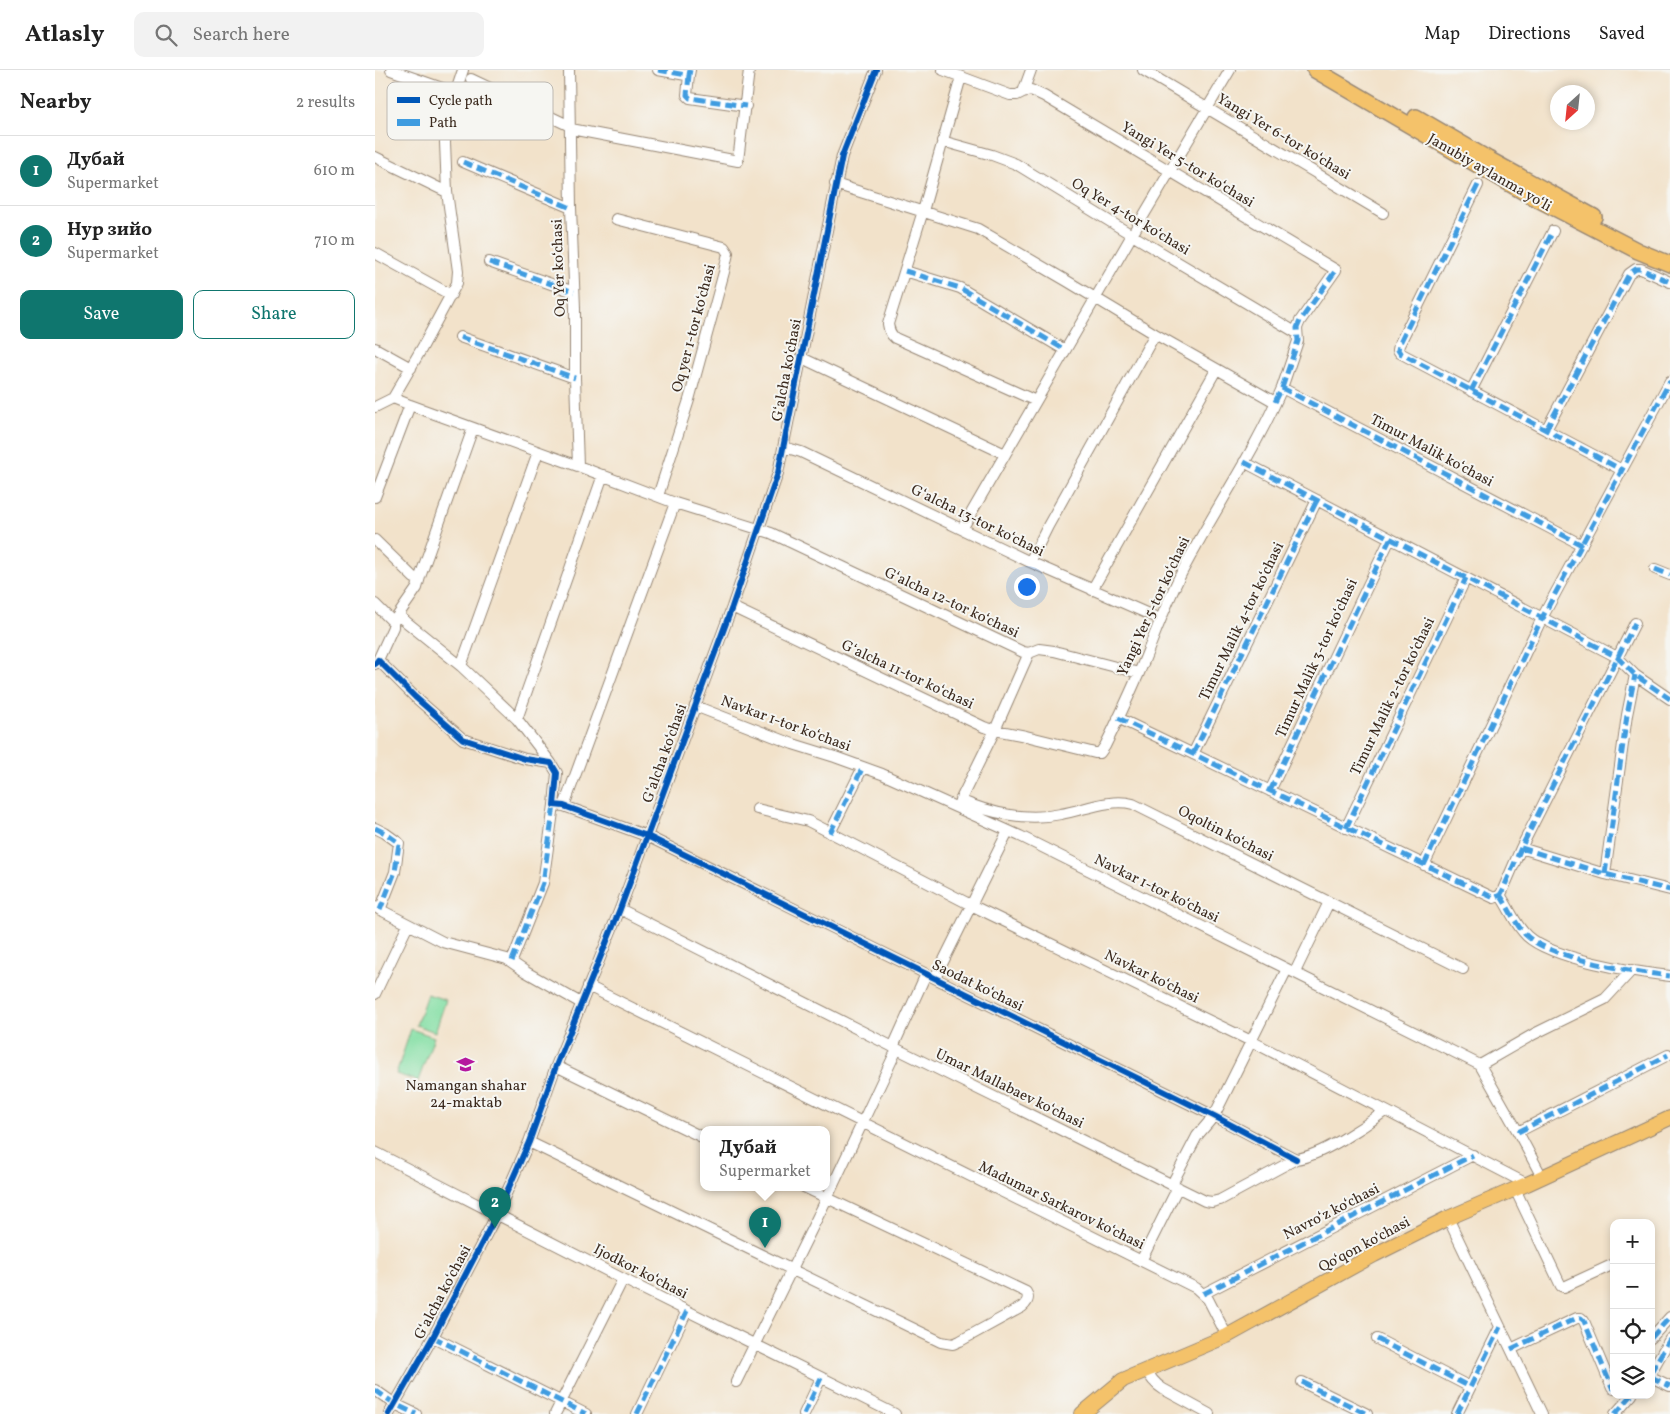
<!DOCTYPE html>
<meta charset="utf-8">
<style>
:root{--surface:#fff;--page:#f2f2f2;--text:#222;--muted:#767676;--line:#e0e0e0;--accent:#0f766e}
body{margin:0;font-family:Vollkorn,serif;background:var(--page);color:var(--text)}
.controls{position:absolute;right:15px;bottom:15px;display:grid;overflow:hidden;border-radius:10px;box-shadow:0 2px 8px #0003}
.controls button{width:45px;height:45px;display:grid;place-items:center;padding:0;border:0;border-bottom:1px solid var(--line);background:var(--surface);color:var(--text);font:25px sans-serif}
.compass{position:absolute;left:1175px;top:15px;width:45px;height:45px;border-radius:50%;background:var(--surface);box-shadow:0 2px 8px #0003;rotate:207deg}
.you{position:absolute;left:651px;top:516px;width:18px;height:18px;margin:-12px;border:4px solid #fff;border-radius:50%;background:#1a73e8;box-shadow:0 0 0 8px #1a73e833}
.badge{display:grid;place-items:center;width:32px;height:32px;border-radius:50%;background:var(--accent);color:#fff;font-size:16px;font-weight:700}
.pin{position:absolute;translate:-50% -41px;filter:drop-shadow(0 1px 2px #0008)}
.pin::after{content:'';position:absolute;top:26px;width:18px;height:15px;background:inherit;clip-path:polygon(0 0,100% 0,50% 100%)}
.popup{position:absolute;left:325px;top:1056px;width:130px;height:65px;box-sizing:border-box;display:grid;place-content:center;border-radius:10px;background:var(--surface);filter:drop-shadow(0 1px 4px #0005);font-size:16px;white-space:nowrap;color:var(--muted)}
.popup b{font-size:19px;color:var(--text)}
.popup::after{content:'';position:absolute;left:50%;top:100%;margin-left:-10px;border:10px solid transparent;border-top-color:var(--surface)}
.list{margin:0;padding:0;list-style:none}
h2{display:flex;justify-content:space-between;align-items:center;height:65px;margin:0;padding:0 20px;font-size:21px}
h2 small{font-size:16px;font-weight:400;color:var(--muted)}
.list li{display:grid;grid-template-columns:32px 1fr auto;gap:15px;align-items:center;box-sizing:border-box;height:70px;padding:0 20px;border-top:1px solid var(--line)}
.list b{display:block;font-size:19px;white-space:nowrap}
.list p{margin:0;font-size:16px;white-space:nowrap;color:var(--muted)}
.list em{font-size:16px;font-style:normal;color:var(--muted)}
.actions{display:flex;gap:10px;padding:15px 20px}
.actions a{flex:1;padding:11px 0;border:1px solid var(--accent);border-radius:10px;text-align:center;font-size:18px;color:var(--accent)}
.actions .main{background:var(--accent);color:#fff}
.icon{flex:none;width:28px;height:28px;fill:none;stroke:currentColor;stroke-width:2;stroke-linecap:round;stroke-linejoin:round}
.map{position:relative;flex:none;width:1295px;height:1344px;overflow:hidden}
header{display:flex;align-items:center;gap:30px;box-sizing:border-box;height:70px;padding:0 25px;background:var(--surface);border-bottom:1px solid var(--line)}
header strong{font-size:24px}
nav{display:flex;gap:28px;margin-inline-start:auto;font-size:18px}
.search{width:350px;height:45px;background:var(--page);display:flex;align-items:center;gap:12px;box-sizing:border-box;padding:0 18px;border-radius:10px;color:var(--muted);font-size:19px}
main{display:flex}
aside{flex:1;background:var(--surface)}
.map>svg:first-child{display:block}
.green{fill:#85dfa5;stroke:#608462}
.lines{fill:none;stroke-linecap:round;stroke-linejoin:round}
.minor-casing{stroke:#968674;stroke-width:12}
.major-casing{stroke:#968674;stroke-width:16}
.highway-casing{stroke:#968674;stroke-width:18}
.minor{stroke:#fff;stroke-width:10}
.major{stroke:#f4c26a;stroke-width:14}
.highway{stroke:#f4c26a;stroke-width:15}
.quiet{stroke:#3f9ce0;stroke-width:5;stroke-dasharray:10 5;stroke-linecap:butt}
.cycleway-casing{stroke:#f6f6f2;stroke-width:9}
.cycleway{stroke:#0057b8;stroke-width:6}
.labels{text-anchor:middle;stroke-width:4;stroke-linejoin:round;paint-order:stroke}
.street-label{font-size:15px;fill:#3b2a1e;stroke:#f6f6f2}
.poi-label{font-size:15px;fill:#3b2a1e;stroke:#f6f6f2}
.key{fill:#f6f6f2;stroke:#beb9b2;stroke-width:1}
.key-label{font-size:14px;fill:#3b2a1e}
</style>
<header>
<strong>Atlasly</strong>
<div class="search"><svg class="icon" aria-label="search" viewBox="0 0 24 24"><circle cx="10" cy="10" r="6"/><path d="M15 15l6 6"/></svg>Search here</div>
<nav><a>Map</a><a>Directions</a><a>Saved</a></nav>
</header>
<main>
<aside>
<h2>Nearby<small>2 results</small></h2>
<ul class="list">
<li><span class="badge">1</span><div><b>Дубай</b><p>Supermarket</p></div><em>610 m</em></li>
<li><span class="badge">2</span><div><b>Нур зийо</b><p>Supermarket</p></div><em>710 m</em></li>
</ul>
<div class="actions"><a class="main">Save</a><a>Share</a></div>
</aside>
<div class="map">
<svg width="1295" height="1344" viewBox="0 0 1295 1344">
<rect width="100%" height="100%" fill="#f6f6f2"/>
<filter id="ink" filterUnits="userSpaceOnUse"><feTurbulence type="fractalNoise" baseFrequency=".02" numOctaves="2"/><feDisplacementMap in="SourceGraphic" scale="10" xChannelSelector="R" yChannelSelector="G"/><feConvolveMatrix kernelMatrix="1 2 1 2 8 2 1 2 1" color-interpolation-filters="sRGB"/></filter>
<filter id="wash" filterUnits="userSpaceOnUse"><feTurbulence type="fractalNoise" baseFrequency=".0096" numOctaves="4" result="noise"/><feDisplacementMap in="SourceGraphic" scale="20" xChannelSelector="R" yChannelSelector="G"/><feGaussianBlur stdDeviation="1.12" result="paint"/><feColorMatrix in="noise" values="0 0 0 0 0 0 0 0 0 0 0 0 0 0 0 0 0 1.4 0 .05"/><feComposite in="paint" operator="in"/></filter>
<g filter="url(#wash)">
<rect width="100%" height="100%" fill="#f2e2ca"/>
<path class="green" d="M52,924l19,6 -11,32 -19,-7z
M36,959l23,8 -16,44 -22,-7z"/>
</g>
<g filter="url(#ink)">
<g class="lines">
<defs>
<path id="minor" d="M16,0l65,23
M194,0l2,138 4,100v70l3,88
M283,0l28,5h3l1,-5
M568,0l67,25h7l6,-3 8,-22
M768,0l240,143
M314,5l-2,20 3,3 56,8
M586,7l-38,134 -35,113c1,6 2,10 7,14l141,63
M96,9l99,47
M648,22l8,-2 13,6 292,174 -36,51 -3,7 1,13 -16,47
M196,59l167,32 11,-91
M567,71l50,14 24,9 116,71 165,98
M0,87l72,35
M88,92l108,46
M460,114l143,45 89,52 88,53 120,68
M1103,115l-79,160 -1,5 2,3 222,117
M241,149l108,28 4,6 -4,19 -35,128 -31,96
M0,183l76,42
M114,192l85,30
M530,201l55,17 105,62
M85,267l115,41
M0,278l36,20
M427,288l203,96
M1096,321l82,-160
M18,328l17,7 168,61 97,37 96,30 252,119 6,1 10,-4 15,2 85,22
M0,337l18,-9 29,-50 35,-65 1,-12 -11,-79 -2,-50 3,-27 15,-45
M1171,360l83,-156 7,-5h5l29,13
M409,377l17,5 229,110 130,57
M869,392l373,195 18,18 35,24
M0,427l35,-92
M587,459l170,-294 98,-165
M0,470l39,38 6,-1 53,-149
M655,492l18,-36 107,-192
M1280,499l15,6
M717,520l124,-220
M0,534l18,18v5l-15,33
M357,537l252,120 11,3 34,-77
M24,546l62,50 56,53 34,44
M19,551l23,-33 3,-11
M0,594l3,-4 37,37 48,42 62,20 26,4 6,10 -3,32 10,1 83,30 567,280 82,43
M86,596l77,-214
M320,636l98,38 42,13 47,17 138,62 460,229 38,67 24,45
M743,648l376,180 6,-3 2,-3 19,-44 114,-225
M142,649l86,-244
M818,684l124,-254
M895,721l120,-252
M585,730c31,14 68,21 101,14 23,-4 49,-16 72,-10l330,165
M189,736l111,-303
M582,737l38,-77 31,6 69,17h5l5,-7c12,-24 23,-48 34,-73 14,-33 26,-68 43,-101 32,-62 73,-120 100,-184l300,157
M382,739l51,12 163,84 280,136 276,143
M0,758l10,5 14,10 -4,29 -15,38
M971,758l120,-250
M455,763l33,-66
M1146,778l84,26 65,16
M1049,795l118,-247 128,-237
M1230,804l22,-159 8,-40
M1125,825c10,14 15,30 27,41 25,23 108,36 143,40
M0,837l68,35 64,17 19,13 55,31
M245,839l277,140 308,152 7,1 8,-2 76,-41c25,-3 69,-33 89,-48
M137,891l31,-78 11,-78
M920,902l34,-70
M560,908l73,-147
M213,916l608,302 12,11 19,37
M0,924l33,-69
M518,977l33,-73
M1105,995l54,-31 71,-35 27,-29
M181,996l148,72
M1143,1062l150,-77
M154,1072l412,200 12,2 7,-3 62,-34c5,-4 8,-9 4,-15l-222,-105
M0,1082l248,127 272,135
M797,1114l25,-48 17,-20 73,-147
M1140,1119l46,97 3,1 50,-23
M1073,1148l94,196
M766,1191l37,-74
M828,1224l270,-139
M58,1267l153,77
M1276,1268l19,-21
M1002,1269l93,48
M1136,1279l66,-31h4l3,3 28,67 2,1
M771,1299c4,9 9,15 17,20l46,25
M1276,1302l19,-33
M1276,1307l19,9
M361,1312l91,-184 70,-149
M927,1312l65,32
M0,1320l20,14 21,10
M14,1344l44,-77 64,-123 32,-72 27,-76 64,-157 112,-302 46,-134 64,-317 34,-86
M180,1344l68,-135
M262,1344l50,-103
M429,1344l17,-36
M1082,1344l43,-87
M1240,1344l17,-19"/>
<path id="major" d="M707,1344l41,-34 104,-44 147,-81 74,-37 79,-34 143,-66"/>
<path id="highway" d="M940,0l209,122 114,59 32,13
M1041,47l72,42 106,58"/>
</defs>
<use href="#minor" class="minor-casing"/>
<use href="#major" class="major-casing"/>
<use href="#highway" class="highway-casing"/>
<use href="#minor" class="minor"/>
<use href="#major" class="major"/>
<use href="#highway" class="highway"/>
<path class="quiet" d="M283,0l28,5h3l1,-5
M314,5l-2,20 3,3 56,8
M88,92l108,46
M1103,115l-79,160 -1,5 2,3 222,117
M114,192l85,30
M530,201l55,17 105,62
M85,267l115,41
M907,318l16,-47 -1,-13 3,-7 36,-51
M1096,321l82,-160
M900,332l7,-14 300,157
M1171,360l83,-156 7,-5h5l29,13
M869,392l373,195 18,18 35,24
M1280,499l15,6
M743,648l376,180 6,-3 2,-3 19,-44 114,-225
M818,684l124,-254
M895,721l120,-252
M0,758l10,5 14,10 -4,29 -15,38
M971,758l120,-250
M455,763l33,-66
M1146,778l84,26 65,16
M1049,795l118,-247 128,-237
M1230,804l22,-159 8,-40
M1125,825c10,14 15,30 27,41 25,23 108,36 143,40
M137,891l31,-78 11,-78
M1143,1062l150,-77
M828,1224l270,-139
M58,1267l153,77
M1276,1268l19,-21
M1002,1269l93,48
M1136,1279l66,-31h4l3,3 28,67 2,1
M1276,1302l19,-33
M1276,1307l19,9
M927,1312l65,32
M0,1320l20,14 21,10
M262,1344l50,-103
M429,1344l17,-36
M1082,1344l43,-87
M1240,1344l17,-19"/>
<defs>
<path id="cycleway" d="M0,594l3,-4 37,37 48,42 62,20 26,4 6,10 -3,32 10,1 83,30 567,280 82,43
M14,1344l44,-77 64,-123 32,-72 27,-76 64,-157 112,-302 46,-134 64,-317 34,-86"/>
</defs>
<use href="#cycleway" class="cycleway-casing"/>
<use href="#cycleway" class="cycleway"/>
</g>
</g>
<defs>
<symbol id="school-bare" viewBox="-9 -9 18 18"><path d="M0-5L7-2L0 1L-7-2ZM-4 1L0 2.5L4 1V4Q0 6-4 4Z" fill="#b5179e" stroke="#f6f6f2" stroke-width="2.5" paint-order="stroke"/></symbol>
</defs>
<g fill-rule="evenodd">
<use href="#school-bare" x="78" y="982" width="25" height="25"/>
</g>
<g class="labels">
<g class="street-label">
<text transform="translate(909 66) rotate(31)" y="5">Yangi Yer 6-tor koʻchasi</text>
<text transform="translate(813 94) rotate(31)" y="5">Yangi Yer 5-tor koʻchasi</text>
<text transform="translate(1115 102) rotate(30)" y="5">Janubiy aylanma yoʻli</text>
<text transform="translate(756 146) rotate(31)" y="5">Oq Yer 4-tor koʻchasi</text>
<text transform="translate(183 198) rotate(-92)" y="5">Oq Yer koʻchasi</text>
<text transform="translate(318 258) rotate(-75)" y="5">Oq yer 1-tor koʻchasi</text>
<text transform="translate(411 300) rotate(-79)" y="5">Gʻalcha koʻchasi</text>
<text transform="translate(1057 380) rotate(28)" y="5">Timur Malik koʻchasi</text>
<text transform="translate(603 450) rotate(26)" y="5">Gʻalcha 13-tor koʻchasi</text>
<text transform="translate(577 532) rotate(25)" y="5">Gʻalcha 12-tor koʻchasi</text>
<text transform="translate(778 536) rotate(-65)" y="5">Yangi Yer 5-tor koʻchasi</text>
<text transform="translate(866 551) rotate(-64)" y="5">Timur Malik 4-tor koʻchasi</text>
<text transform="translate(941 588) rotate(-65)" y="5">Timur Malik 3-tor koʻchasi</text>
<text transform="translate(533 604) rotate(25)" y="5">Gʻalcha 11-tor koʻchasi</text>
<text transform="translate(1017 626) rotate(-64)" y="5">Timur Malik 2-tor koʻchasi</text>
<text transform="translate(411 653) rotate(20)" y="5">Navkar 1-tor koʻchasi</text>
<text transform="translate(289 683) rotate(-70)" y="5">Gʻalcha koʻchasi</text>
<text transform="translate(851 763) rotate(27)" y="5">Oqoltin koʻchasi</text>
<text transform="translate(782 818) rotate(26)" y="5">Navkar 1-tor koʻchasi</text>
<text transform="translate(777 906) rotate(26)" y="5">Navkar koʻchasi</text>
<text transform="translate(603 915) rotate(26)" y="5">Saodat koʻchasi</text>
<text transform="translate(635 1018) rotate(26)" y="5">Umar Mallabaev koʻchasi</text>
<text transform="translate(687 1135) rotate(26)" y="5">Madumar Sarkarov koʻchasi</text>
<text transform="translate(956 1141) rotate(-27)" y="5">Navroʻz koʻchasi</text>
<text transform="translate(989 1174) rotate(-28)" y="5">Qoʻqon koʻchasi</text>
<text transform="translate(266 1201) rotate(27)" y="5">Ijodkor koʻchasi</text>
<text transform="translate(67 1222) rotate(-62)" y="5">Gʻalcha koʻchasi</text>
</g>
<g class="poi-label">
<text x="91" y="1020">Namangan shahar<tspan x="91" dy="17">24-maktab</tspan></text>
</g>
</g>
<rect x="12" y="12" width="166" height="58" rx="8" class="key"/>
<rect x="22" y="27" width="23" height="6" fill="#0057b8"/>
<rect x="22" y="49" width="23" height="7" fill="#3f9ce0"/>
<g class="key-label">
<text x="54" y="35">Cycle path</text>
<text x="54" y="57">Path</text>
</g>
</svg>
<div class="controls">
<button>+</button>
<button>−</button>
<button><svg class="icon" aria-label="locate" viewBox="0 0 24 24"><circle cx="12" cy="12" r="6"/><path d="M12 2v4M12 18v4M2 12h4M18 12h4"/></svg></button>
<button><svg class="icon" aria-label="layers" viewBox="0 0 24 24"><path d="M12 4l9 5-9 5-9-5zM3 14l9 5 9-5"/></svg></button>
</div>
<svg class="compass" viewBox="-18 -18 36 36"><path d="M0-13l5 13h-10z" fill="#e53935"/><path d="M0 13l5-13h-10z" fill="#767676"/></svg>
<div class="you"></div>
<div class="pin badge" style="left:390px;top:1178px">1</div>
<div class="popup"><b>Дубай</b>Supermarket</div>
<div class="pin badge" style="left:120px;top:1158px">2</div>
</div>
</main>
